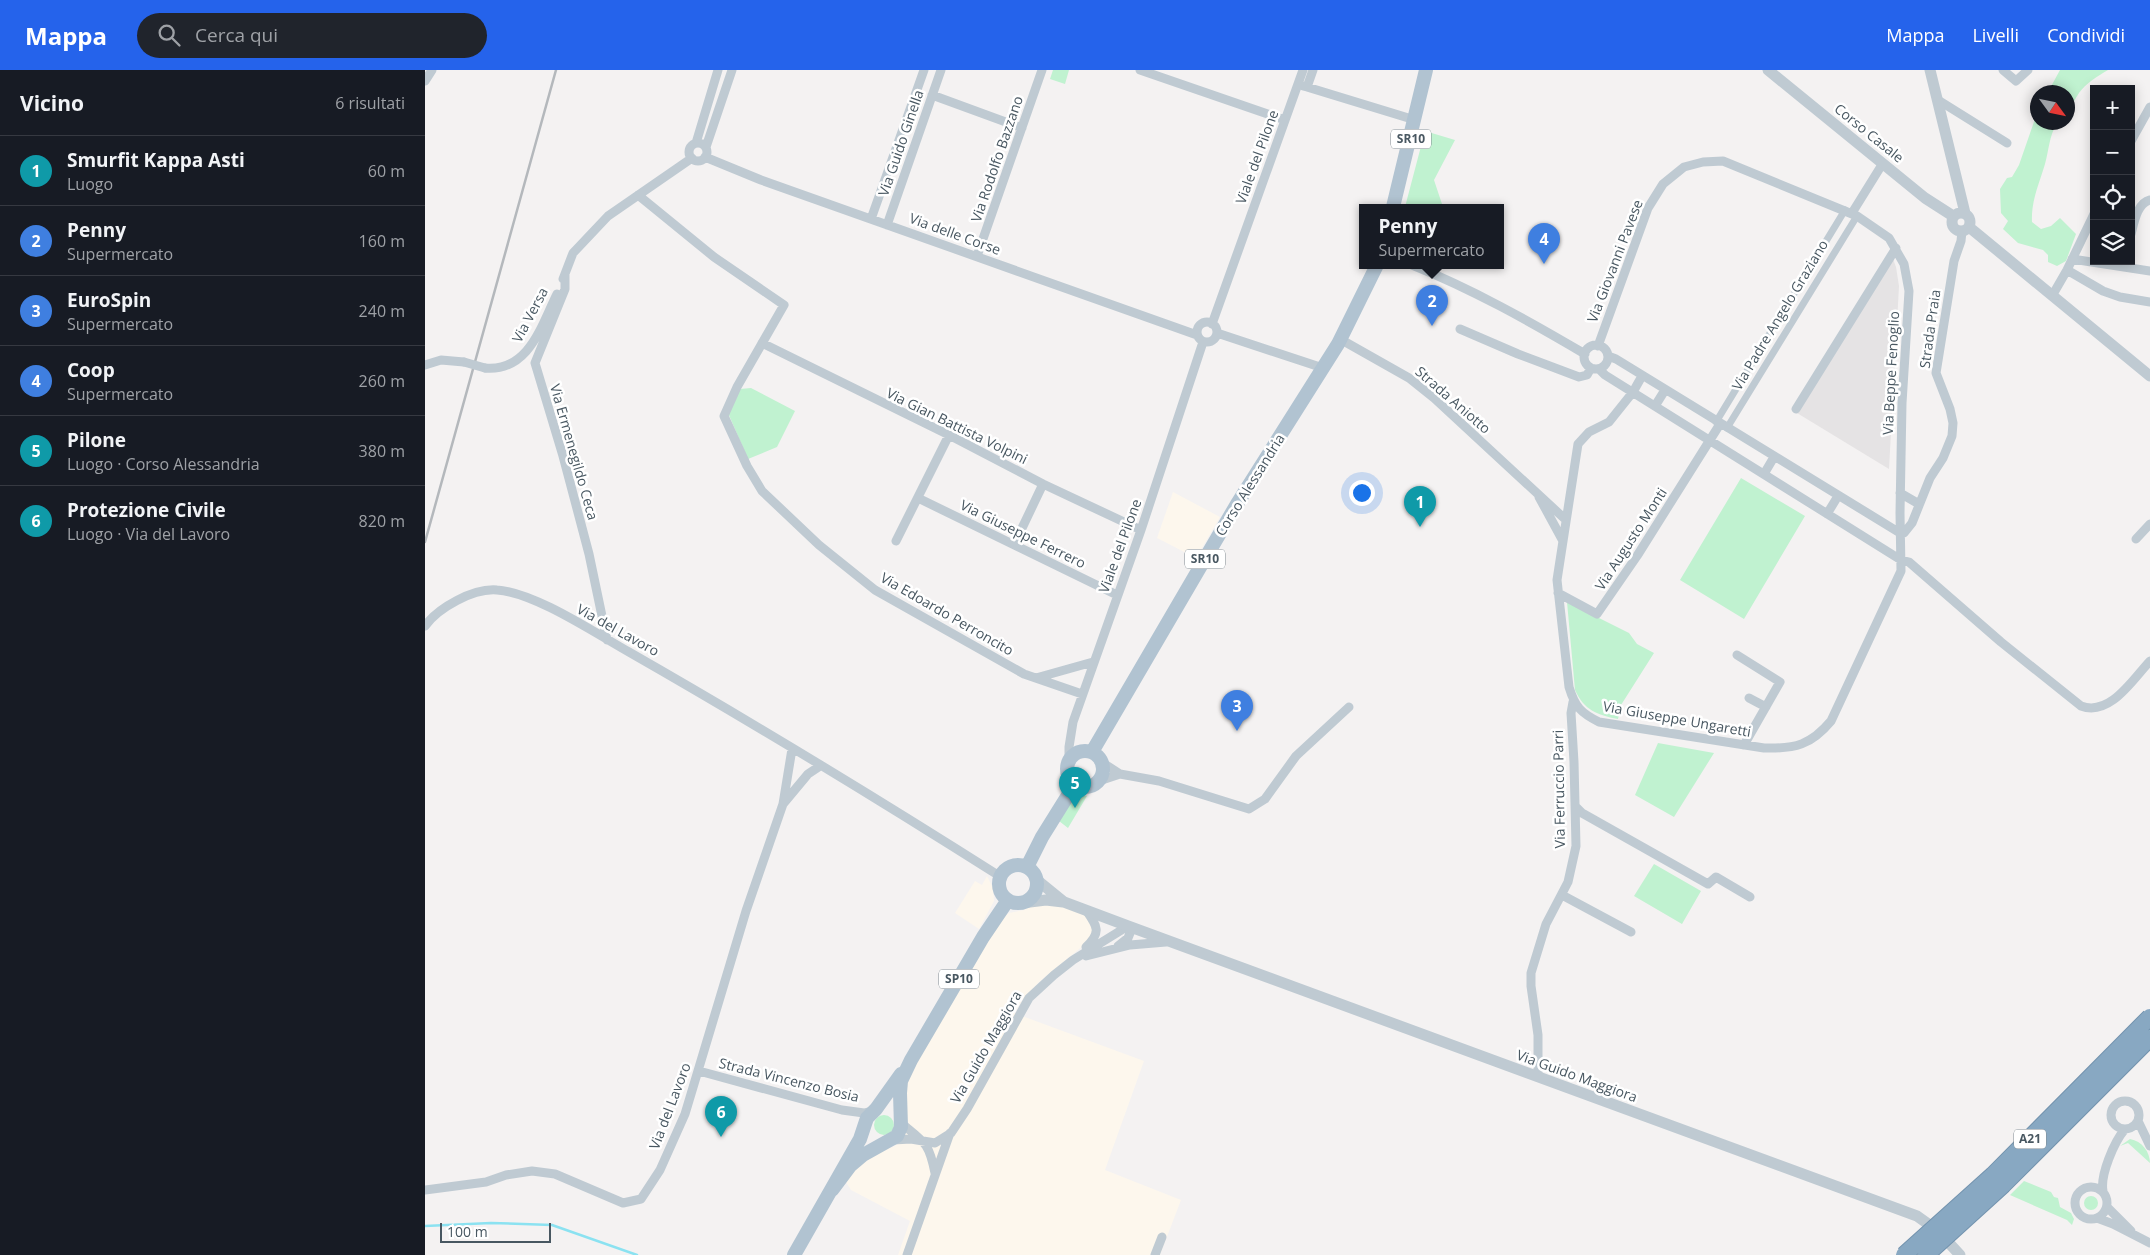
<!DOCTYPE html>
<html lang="it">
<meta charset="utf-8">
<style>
:root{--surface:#171b24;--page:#20242c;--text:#f1f3f6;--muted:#9ea1a6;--line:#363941;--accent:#2563eb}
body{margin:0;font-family:"Open Sans",sans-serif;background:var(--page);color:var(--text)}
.controls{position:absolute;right:15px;top:15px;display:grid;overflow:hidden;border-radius:0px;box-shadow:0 2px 12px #0003}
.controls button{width:45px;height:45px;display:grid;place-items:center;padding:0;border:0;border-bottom:1px solid var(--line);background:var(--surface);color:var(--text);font:25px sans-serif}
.compass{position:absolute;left:1605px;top:15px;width:45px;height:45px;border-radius:50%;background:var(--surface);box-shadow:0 2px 12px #0003;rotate:123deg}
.scale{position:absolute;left:15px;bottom:12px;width:111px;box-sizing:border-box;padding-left:5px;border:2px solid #485761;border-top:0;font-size:14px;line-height:18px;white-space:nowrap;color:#485761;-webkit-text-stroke:4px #fff;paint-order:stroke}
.you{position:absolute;left:936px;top:422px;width:18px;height:18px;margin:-12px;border:4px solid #fff;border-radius:50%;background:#1a73e8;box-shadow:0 0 0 8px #1a73e833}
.badge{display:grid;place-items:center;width:32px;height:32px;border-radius:50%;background:var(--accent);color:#fff;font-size:16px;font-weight:700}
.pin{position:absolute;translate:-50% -41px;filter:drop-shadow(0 1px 2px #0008)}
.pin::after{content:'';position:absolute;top:26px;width:18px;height:15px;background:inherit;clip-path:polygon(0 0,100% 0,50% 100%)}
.popup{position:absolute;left:934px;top:134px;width:145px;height:65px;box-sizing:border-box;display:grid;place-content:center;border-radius:0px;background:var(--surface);filter:drop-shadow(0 1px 4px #0005);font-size:16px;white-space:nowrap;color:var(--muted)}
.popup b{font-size:19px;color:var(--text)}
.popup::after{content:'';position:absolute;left:50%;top:100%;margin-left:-10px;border:10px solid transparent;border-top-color:var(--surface)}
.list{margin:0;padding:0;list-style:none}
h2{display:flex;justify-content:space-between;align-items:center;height:65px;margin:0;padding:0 20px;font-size:21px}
h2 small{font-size:16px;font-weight:400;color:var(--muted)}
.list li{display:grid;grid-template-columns:32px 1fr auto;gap:15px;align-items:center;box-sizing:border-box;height:70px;padding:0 20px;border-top:1px solid var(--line)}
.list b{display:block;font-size:19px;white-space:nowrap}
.list p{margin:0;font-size:16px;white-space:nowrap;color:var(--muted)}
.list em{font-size:16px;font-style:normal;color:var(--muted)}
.icon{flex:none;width:28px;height:28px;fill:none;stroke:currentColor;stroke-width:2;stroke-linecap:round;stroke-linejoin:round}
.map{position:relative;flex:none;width:1725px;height:1185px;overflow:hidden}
header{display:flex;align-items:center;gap:30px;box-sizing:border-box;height:70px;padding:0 25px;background:var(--accent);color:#fff}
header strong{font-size:24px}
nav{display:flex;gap:28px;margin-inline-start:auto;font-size:18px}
.search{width:350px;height:45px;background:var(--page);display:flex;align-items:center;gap:12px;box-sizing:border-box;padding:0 18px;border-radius:28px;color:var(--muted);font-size:19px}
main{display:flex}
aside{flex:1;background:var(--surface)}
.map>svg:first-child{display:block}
.commercial{fill:#fdf7ed}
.education{fill:#e5e3e4}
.green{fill:#c0f2d0}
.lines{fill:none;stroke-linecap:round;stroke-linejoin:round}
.stream{stroke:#8be2f1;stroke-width:2.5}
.pedestrian{stroke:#bfcad2;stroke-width:7}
.minor{stroke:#bfcad2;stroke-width:9}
.tertiary{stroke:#bfcad2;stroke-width:11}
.primary{stroke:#b1c3d1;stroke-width:14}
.rail{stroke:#b4b8bc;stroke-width:2.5}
.motorway-bridge-casing{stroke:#7393ae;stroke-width:18;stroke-linecap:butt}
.minor-bridge{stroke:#bfcad2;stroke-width:9}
.motorway-bridge{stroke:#88a8c2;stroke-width:16}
.labels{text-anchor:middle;stroke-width:5;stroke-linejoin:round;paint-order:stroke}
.shield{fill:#fff;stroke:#7f8990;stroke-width:1}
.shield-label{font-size:12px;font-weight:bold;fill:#485761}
.street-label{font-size:14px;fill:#485761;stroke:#fff}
</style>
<header>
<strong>Mappa</strong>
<div class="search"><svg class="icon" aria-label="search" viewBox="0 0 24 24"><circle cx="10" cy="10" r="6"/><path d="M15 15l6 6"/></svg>Cerca qui</div>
<nav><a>Mappa</a><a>Livelli</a><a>Condividi</a></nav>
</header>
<main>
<aside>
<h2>Vicino<small>6 risultati</small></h2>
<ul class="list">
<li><span class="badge" style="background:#0f9aa8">1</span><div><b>Smurfit Kappa Asti</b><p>Luogo</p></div><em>60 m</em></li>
<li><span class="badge" style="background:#3f7fe0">2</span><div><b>Penny</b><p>Supermercato</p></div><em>160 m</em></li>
<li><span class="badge" style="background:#3f7fe0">3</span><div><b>EuroSpin</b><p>Supermercato</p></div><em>240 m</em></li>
<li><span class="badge" style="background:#3f7fe0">4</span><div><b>Coop</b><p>Supermercato</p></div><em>260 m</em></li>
<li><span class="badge" style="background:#0f9aa8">5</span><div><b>Pilone</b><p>Luogo · Corso Alessandria</p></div><em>380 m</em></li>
<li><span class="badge" style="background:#0f9aa8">6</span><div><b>Protezione Civile</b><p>Luogo · Via del Lavoro</p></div><em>820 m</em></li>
</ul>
</aside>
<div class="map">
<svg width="1725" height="1185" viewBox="0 0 1725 1185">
<rect width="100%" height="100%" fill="#f4f2f2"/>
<path class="commercial" d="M748,422l47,25 -24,41 -39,-20z
M562,806l6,12 1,13 -15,28 -24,-16 20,-32 7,4z
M631,834l29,11 9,14 -4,11 -51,42 -16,17 -9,14 130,48 -39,109 76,30 -21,55h-262l12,-34 -59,-31 -5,-8 10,-17 18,-12 19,-6 8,-5 8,-18 -6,-14 1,-30 94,-158 11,-9 15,-3 10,-5z"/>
<path class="education" d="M1468,189l3,8 3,19 -10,183 -92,-56z"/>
<path class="green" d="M628,0h16l-4,14 -15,-5z
M1635,0h48c-10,6 -22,13 -29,23 -4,6 -6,11 -11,17l-1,-18h-19z
M1612,43v9l20,1c-8,13 -8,27 -12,41 -6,20 -14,37 -13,58l9,7 10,-3 9,-8 16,16 -10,27 -9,5 -9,-4v-7l-5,-5 -25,-7 -15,-14 5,-8 -7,-8 -1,-24 7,-11 5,-1 7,-12z
M1000,61l30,9 -21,40 8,24 -1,3h-36z
M326,318l44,23 -18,36 -29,12 -20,-46 12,-24z
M1316,408l64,38 -61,103 -64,-39z
M1142,532l62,31 8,11 17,9 -33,52 -3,14c-21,-4 -34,-9 -43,-29z
M1233,673l56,10 -40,64 -39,-22z
M654,726h8l-19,32 -9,-7 10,-17z
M1229,794l47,27 -19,33 -48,-28z
M449 1055a10 10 0 1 1 20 0a10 10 0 1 1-20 0Z
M1705,1069c12,2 20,13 20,24l-22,-20 -8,3z
M1599,1111l27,11 3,5 4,1 2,9 11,6 3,6 -2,6 -5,-5 -57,-25z
M1659 1133a7 7 0 1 1 14 0a7 7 0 1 1-14 0Z"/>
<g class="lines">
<path class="stream" d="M0,1156l66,-3 61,2 85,30"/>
<path class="pedestrian" d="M1291,352l129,-212
M1302,358l130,-212"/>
<path class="minor" d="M715,0l145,50
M1578,0l13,11 12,-11
M0,11l7,-11
M878,16l4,1 6,-17
M882,17l108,33
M507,25l90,33
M1513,30l69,43
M1706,71l19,-34
M271,73l22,-73
M264 82a9 9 0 1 1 18 0a9 9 0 1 1-18 0Z
M281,77l26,-77
M280,87l56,23 436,155
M213,125l76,62 70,48 -47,82 -13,29 23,50 15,25 57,54 56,45 149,84 58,20
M1427,143l31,-50
M446,149l53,-149
M462,155l54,-155
M1706,164c3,-11 6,-31 19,-34
M552,186l65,-186
M1647,189l78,12
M987,195c60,24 117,56 173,89
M1642,200l36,21 17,6 30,5
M140,204v15l-30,74 28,93 26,98 18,86
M138,209l10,-26 35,-37 84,-58
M1627,226l15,-26 27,-56
M772 262a10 10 0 1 1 20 0a10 10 0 1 1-20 0Z
M787,254l91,-254
M1035,259l58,25 61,23 8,-2 4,-7
M792,263l106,35
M915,269l69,39 25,20 132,122
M337,273l187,92 94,49 98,46
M1159 287a12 12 0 1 1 24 0a12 12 0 1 1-24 0Z
M1173,276l50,-138 15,-24 21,-17 19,-5 20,-1 134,55 32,22 15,26 5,27 -7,112 -2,110 1,58 -70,150c-20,24 -36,28 -67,27l-165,-26c-18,-9 -24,-15 -30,-35l-12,-107 21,-136 11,-12 20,-10 24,-30 9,-16
M1183,286l8,3 284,174h4l8,-10 18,-45 13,-20 9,-22 1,-13 -3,-14 -14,-36 18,-112 7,-20 1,-10
M0,295l16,-5 23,2
M60,298c44,4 56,-42 72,-74
M1174,299l6,6 296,185 8,2 92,80 80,64c29,11 52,-27 69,-45
M1230,336l10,-16
M1371,339l100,-161
M1339,404l10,-17
M1475,423l19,11
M1114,427l24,44
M493,428l199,97
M1402,444l11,-18
M1711,469l14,-15
M471,471l53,-106
M589,475l29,-61
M1133,523l39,21 40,-58 83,-132
M0,556c13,-18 48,-38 72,-36 37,2 98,43 132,62 126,72 249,147 372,225
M1312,585l43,27 -36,63
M611,608l57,-16
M1324,628l17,9
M644,690v-13l4,-25 68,-192 62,-188
M678,693l17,11 39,7 90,28 16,-10 31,-43 53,-49
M674,711l21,-7
M358,734l25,-30 12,-8
M1150,736l7,7 126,71 8,-7 34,20
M1137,825l69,37
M661,840c11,16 16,22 0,37
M693,876l10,-8 4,-10
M661,886l44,-11 36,-3
M274,1001l143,39 22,3 8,-2
M1113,1007v-42l-7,-49v-13l15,-49 22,-42 8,-36 -2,-84 -3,-49 2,-11
M1686 1045a14 14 0 1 1 28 0a14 14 0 1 1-28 0Z
M1713,1051l12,25
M476,1053c23,19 28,19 34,50
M468,1070l18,-1 24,4 16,-10 16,-24 62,-111 25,-23 19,-15 55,-34
M1650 1133a16 16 0 1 1 32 0a16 16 0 1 1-32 0Z
M0,1120l61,-8 20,-7 26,-4 23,3 68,29 18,-4 19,-29 25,-56 61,-203 37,-107 9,-55
M1678,1121c-3,-16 11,-49 22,-62
M1682,1137l24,24
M1672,1148l16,6 37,19
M482,1185l43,-122
M730,1185l7,-18"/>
<path class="tertiary" d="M1343,0l157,128 28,18
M1505,0l35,143
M1527 152a9 9 0 1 1 18 0a9 9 0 1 1-18 0Z
M1544,157l181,149
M612,810l27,22 64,24 789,290 21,15 22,24
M597,833l24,-3 17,2"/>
<path class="primary" d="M968,137l33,-137
M642 699a18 18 0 1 1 36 0a18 18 0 1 1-36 0Z
M667,682l145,-248 101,-160 39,-79
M574 814a19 19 0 1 1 38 0a19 19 0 1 1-38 0Z
M602,797l15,-30 33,-53
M407,1120l18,-24 13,-11 34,-19 4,-9 -1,-34 1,-12 10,-21 72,-123 25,-37
M369,1185l66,-116 7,-21 9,-9 25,-35"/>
<path class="rail" d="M0,472l131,-472"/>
<defs>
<path id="motorway-bridge" d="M1479,1185l89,-80 157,-158
M1501,1185l77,-70 147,-147"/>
</defs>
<use href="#motorway-bridge" class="motorway-bridge-casing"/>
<path class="minor-bridge" d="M39,292l21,6"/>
<use href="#motorway-bridge" class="motorway-bridge"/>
</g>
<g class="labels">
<g class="shield">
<rect x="966" y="59.5" width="40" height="19" rx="4"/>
<rect x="760" y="479.5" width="40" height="19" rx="4"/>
<rect x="514" y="899.5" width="40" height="19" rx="4"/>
<rect x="1589" y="1059.5" width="32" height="19" rx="4"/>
</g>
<g class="shield-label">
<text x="986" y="73">SR10</text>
<text x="780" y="493">SR10</text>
<text x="534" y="913">SP10</text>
<text x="1605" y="1073">A21</text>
</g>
<g class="street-label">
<text transform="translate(1444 63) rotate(39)" y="5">Corso Casale</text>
<text transform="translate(476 73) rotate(-71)" y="5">Via Guido Ginella</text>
<text transform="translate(832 87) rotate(-70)" y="5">Viale del Pilone</text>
<text transform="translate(572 89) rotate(-71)" y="5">Via Rodolfo Bazzano</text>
<text transform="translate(530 164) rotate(20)" y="5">Via delle Corse</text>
<text transform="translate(1190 191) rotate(-69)" y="5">Via Giovanni Pavese</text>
<text transform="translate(105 245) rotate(-62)" y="5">Via Versa</text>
<text transform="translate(1355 245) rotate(-59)" y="5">Via Padre Angelo Graziano</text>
<text transform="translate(1505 259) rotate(-82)" y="5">Strada Praia</text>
<text transform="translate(1466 303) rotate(-87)" y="5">Via Beppe Fenoglio</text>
<text transform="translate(1028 330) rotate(41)" y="5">Strada Aniotto</text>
<text transform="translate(532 356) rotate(26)" y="5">Via Gian Battista Volpini</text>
<text transform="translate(149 382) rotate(74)" y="5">Via Ermenegildo Ceca</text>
<text transform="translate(825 415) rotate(-58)" y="5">Corso Alessandria</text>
<text transform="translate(598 464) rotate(26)" y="5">Via Giuseppe Ferrero</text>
<text transform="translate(1206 469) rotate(-57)" y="5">Via Augusto Monti</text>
<text transform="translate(695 476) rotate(-70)" y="5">Viale del Pilone</text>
<text transform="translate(522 544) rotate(30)" y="5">Via Edoardo Perroncito</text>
<text transform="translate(193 560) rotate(29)" y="5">Via del Lavoro</text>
<text transform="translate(1252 649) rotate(10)" y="5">Via Giuseppe Ungaretti</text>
<text transform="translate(1134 719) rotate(-91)" y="5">Via Ferruccio Parri</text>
<text transform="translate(561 977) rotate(-60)" y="5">Via Guido Maggiora</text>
<text transform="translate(1152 1006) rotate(20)" y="5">Via Guido Maggiora</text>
<text transform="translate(364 1010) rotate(14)" y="5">Strada Vincenzo Bosia</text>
<text transform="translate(245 1036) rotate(-69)" y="5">Via del Lavoro</text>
</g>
</g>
</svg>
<div class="controls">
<button>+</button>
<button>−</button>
<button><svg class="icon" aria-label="locate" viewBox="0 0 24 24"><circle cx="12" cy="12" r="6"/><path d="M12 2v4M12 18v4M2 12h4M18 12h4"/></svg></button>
<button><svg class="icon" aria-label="layers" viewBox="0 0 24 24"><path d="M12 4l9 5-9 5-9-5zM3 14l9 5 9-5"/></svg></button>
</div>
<svg class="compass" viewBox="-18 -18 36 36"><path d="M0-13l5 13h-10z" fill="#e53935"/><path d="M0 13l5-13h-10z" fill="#9ea1a6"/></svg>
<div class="scale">100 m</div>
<div class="you"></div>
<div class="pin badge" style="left:995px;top:457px;background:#0f9aa8">1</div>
<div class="pin badge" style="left:1007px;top:256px;background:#3f7fe0">2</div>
<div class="popup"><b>Penny</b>Supermercato</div>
<div class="pin badge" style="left:812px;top:661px;background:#3f7fe0">3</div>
<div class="pin badge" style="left:1119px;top:194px;background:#3f7fe0">4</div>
<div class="pin badge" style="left:650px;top:738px;background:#0f9aa8">5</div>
<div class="pin badge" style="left:296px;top:1067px;background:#0f9aa8">6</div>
</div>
</main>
